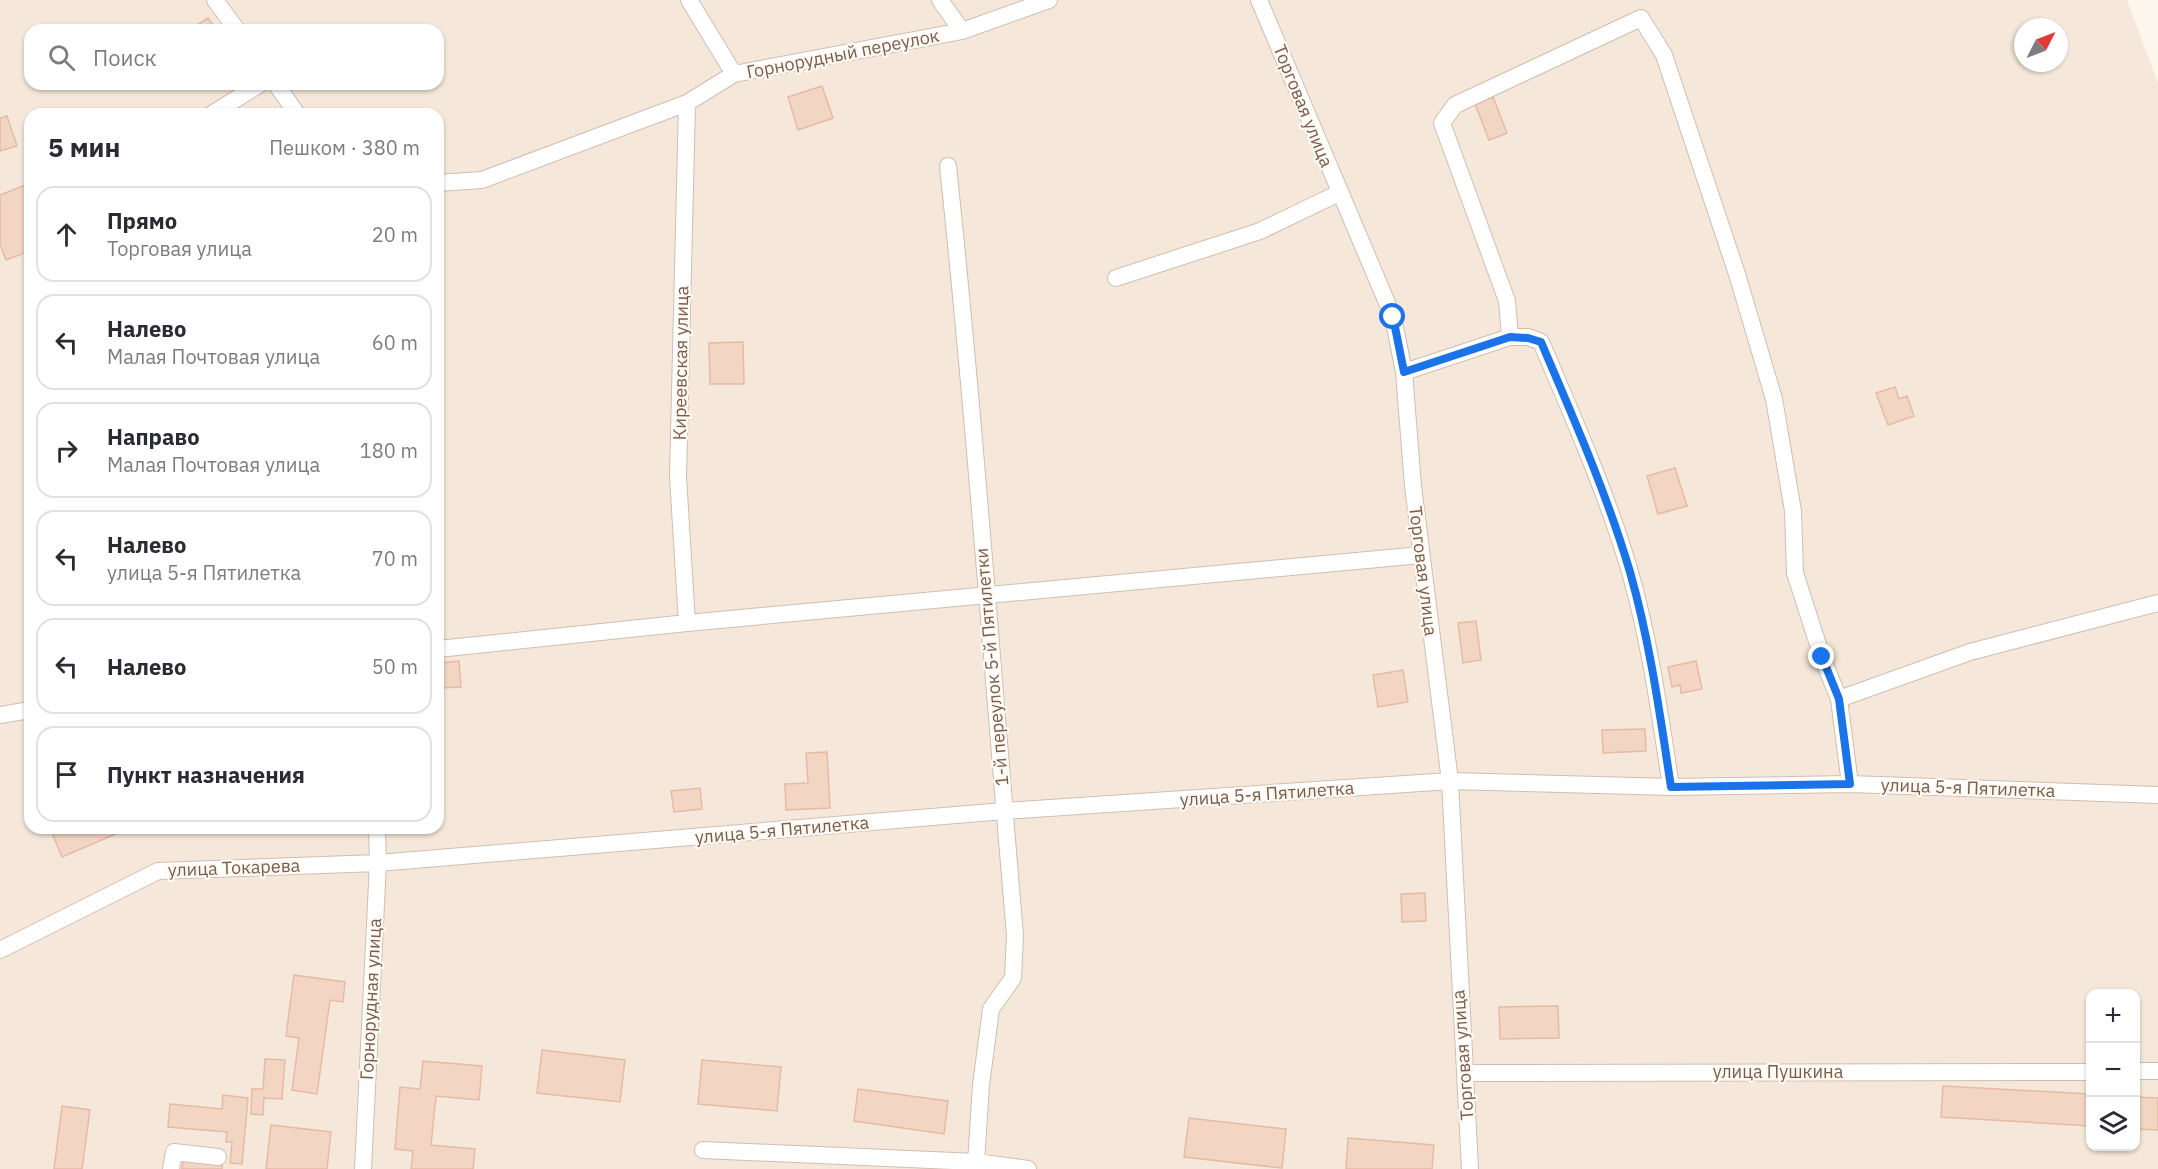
<!DOCTYPE html>
<html lang="ru">
<meta charset="utf-8">
<style>
:root{--surface:#fff;--page:#f7f7f7;--text:#2b2b33;--muted:#7c7c81;--line:#e1e1e2}
body{margin:0;font-family:"IBM Plex Sans",sans-serif;background:var(--page);color:var(--text)}
.controls{position:absolute;right:18px;bottom:18px;display:grid;overflow:hidden;border-radius:12px;box-shadow:0 2px 4px #0004}
.controls button{width:54px;height:54px;display:grid;place-items:center;padding:0;border:0;border-bottom:2px solid var(--line);background:var(--surface);color:var(--text);font:30px sans-serif}
.compass{position:absolute;left:2014px;top:18px;width:54px;height:54px;border-radius:50%;background:var(--surface);box-shadow:0 2px 4px #0004;rotate:48deg}
.stop{position:absolute;width:18px;height:18px;margin:-14px;border:4px solid #1a73e8;border-radius:50%;background:#fff}
.stop.end{background:#1a73e8;border-color:#fff;box-shadow:0 2px 6px #0008}
.list{margin:0;padding:0;list-style:none}
h2{display:flex;justify-content:space-between;align-items:center;height:78px;margin:0;padding:0 24px;font-size:26px}
h2 small{font-size:20px;font-weight:400;color:var(--muted)}
.list li{display:grid;grid-template-columns:39px 1fr auto;gap:18px;align-items:center;box-sizing:border-box;height:96px;margin:0 12px 12px;padding:0 12px;border:2px solid var(--line);border-radius:18px}
.list b{display:block;font-size:22px;white-space:nowrap}
.list p{margin:0;font-size:20px;white-space:nowrap;color:var(--muted)}
.list em{font-size:20px;font-style:normal;color:var(--muted)}
.icon{flex:none;width:33px;height:33px;fill:none;stroke:currentColor;stroke-width:2;stroke-linecap:round;stroke-linejoin:round}
.map{position:relative;flex:none;width:2158px;height:1169px;overflow:hidden}
.search{position:absolute;background:var(--surface);box-shadow:0 2px 4px #0004;left:24px;top:24px;width:420px;height:66px;display:flex;align-items:center;gap:15px;box-sizing:border-box;padding:0 21px;border-radius:18px;color:var(--muted);font-size:22px}
.panel{position:absolute;background:var(--surface);box-shadow:0 2px 4px #0004;left:24px;top:108px;width:420px;height:726px;border-radius:18px}
.map>svg:first-child{display:block}
.residential{fill:#f5e8da;fill-rule:evenodd}
.building{fill:#f3d5c3;stroke:#e6bba3;stroke-width:1.5}
.lines{fill:none;stroke-linecap:round;stroke-linejoin:round}
.minor-casing{stroke:#d1beb0;stroke-width:18}
.minor{stroke:#fff;stroke-width:16}
.route{stroke:#1a73e8;stroke-width:8}
.labels{text-anchor:middle;stroke-width:4.5;stroke-linejoin:round;paint-order:stroke}
.street-label{font-size:18px;fill:#7a5c4d;stroke:#fffaf3}
</style>
<div class="map">
<svg width="2158" height="1169" viewBox="0 0 2158 1169">
<rect width="100%" height="100%" fill="#fdf6ec"/>
<path class="residential" d="M0,0h2127l31,83v1086h-2158zM2023,27h36v36h-36zM30,30h408v54h-408zM30,114h408v714h-408zM2090,994h46v152h-46z"/>
<path class="building" d="M208,18l8,12h-27z
M822,86l11,32 -35,12 -10,-33z
M1493,97l14,36 -18,7 -14,-36z
M7,116l10,30 -17,5v-33z
M30,183v68l-24,9 -6,-16v-49z
M743,342l1,42h-34l-1,-41z
M1895,387l4,12 8,-3 7,20 -26,9 -12,-32z
M1675,468l12,38 -29,8 -11,-38z
M1476,621l5,39 -18,3 -5,-40z
M459,661l2,26 -20,1 -2,-25z
M1696,661l6,28 -21,4 -1,-8 -8,2 -4,-20z
M1403,670l5,32 -30,5 -5,-32z
M438,714h2l1,23h-3z
M1645,729l1,22 -43,2 -1,-23z
M827,752l3,56 -44,2 -1,-26 23,-1 -2,-30z
M700,788l2,21 -28,3 -3,-21z
M50,828h66l2,5 -56,24z
M1425,893l1,28 -24,1 -1,-28z
M294,975l51,7 -2,20 -13,-2 -13,94 -25,-4 7,-52 -13,-2z
M1558,1006l1,32 -59,1 -1,-32z
M542,1050l83,10 -5,42 -83,-9z
M265,1059l20,1 -3,39 -18,-1 -1,17 -12,-1 1,-25h11z
M702,1060l79,7 -4,44 -79,-7z
M423,1061l59,5 -3,34 -43,-4 -5,49 44,4 -2,20h-62l2,-18 -18,-2 5,-62 20,2z
M1943,1086l147,8v32l-149,-9z
M858,1089l90,12 -4,33 -90,-13z
M223,1095l25,3 -6,66 -12,-1 2,-21h-6l1,-10 -59,-5 2,-23 52,5z
M2136,1097l22,1v32l-22,-1z
M62,1106l28,4 -8,59h-28z
M1189,1118l97,11 -4,39 -98,-11z
M271,1125l60,7 -4,37h-61z
M1348,1138l86,7 -2,24h-86z
M183,1161l39,4v4h-40z"/>
<g class="lines">
<defs>
<path id="minor" d="M215,0l22,30
M689,0l45,74
M940,0l22,31
M1259,0l134,317 11,55 9,114 37,295 20,388
M276,84l21,30
M212,114l48,-30
M948,166c27,256 45,513 67,769l-2,43 -22,31 -10,76 -5,77
M438,183l44,-3 205,-77 47,-29 228,-43 87,-31
M1116,278l144,-47 79,-38
M1510,337l-3,-36 -65,-178 13,-18 186,-87 23,37 73,219 37,125 19,112 2,62 27,84 17,42 11,85
M1404,372l106,-35h18l13,5c32,75 66,152 89,230 20,70 30,143 41,215
M687,623l-9,-146 9,-374
M438,649l249,-26 734,-68
M1839,699l131,-47 188,-49
M0,715l30,-5
M0,950l158,-79 220,-8 626,-52 446,-30 221,6 179,-3 308,11
M2136,1071h22
M1465,1073l625,-1
M703,1150l273,12 52,7
M171,1169l3,-17 44,5
M363,1169l15,-306 -1,-35"/>
</defs>
<use href="#minor" class="minor-casing"/>
<use href="#minor" class="minor"/>
</g>
<g class="lines">
<path class="route" d="M1393,317l11,55 106,-35 18,1 13,4c32,75 66,152 89,230 20,70 30,143 41,215l179,-3 -11,-85 -17,-42"/>
</g>
<g class="labels">
<g class="street-label">
<text transform="translate(843 54) rotate(-11)" y="6">Горнорудный переулок</text>
<text transform="translate(1303 106) rotate(68)" y="6">Торговая улица</text>
<text transform="translate(681 363) rotate(-89)" y="6">Киреевская улица</text>
<text transform="translate(1423 571) rotate(83)" y="6">Торговая улица</text>
<text transform="translate(992 667) rotate(-95)" y="6">1-й переулок 5-й Пятилетки</text>
<text transform="translate(1968 788) rotate(2)" y="6">улица 5-я Пятилетка</text>
<text transform="translate(1267 794) rotate(-4)" y="6">улица 5-я Пятилетка</text>
<text transform="translate(782 830) rotate(-5)" y="6">улица 5-я Пятилетка</text>
<text transform="translate(234 868) rotate(-2)" y="6">улица Токарева</text>
<text transform="translate(371 999) rotate(-87)" y="6">Горнорудная улица</text>
<text transform="translate(1463 1055) rotate(-94)" y="6">Торговая улица</text>
<text x="1778" y="1078">улица Пушкина</text>
</g>
</g>
</svg>
<div class="controls">
<button>+</button>
<button>−</button>
<button><svg class="icon" aria-label="layers" viewBox="0 0 24 24"><path d="M12 4l9 5-9 5-9-5zM3 14l9 5 9-5"/></svg></button>
</div>
<svg class="compass" viewBox="-18 -18 36 36"><path d="M0-13l5 13h-10z" fill="#e53935"/><path d="M0 13l5-13h-10z" fill="#7c7c81"/></svg>
<div class="stop" style="left:1393px;top:317px"></div>
<div class="stop end" style="left:1822px;top:657px"></div>
<div class="search"><svg class="icon" aria-label="search" viewBox="0 0 24 24"><circle cx="10" cy="10" r="6"/><path d="M15 15l6 6"/></svg>Поиск</div>
<section class="panel">
<h2>5 мин<small>Пешком · 380 m</small></h2>
<ul class="list">
<li><svg class="icon" aria-label="ahead" viewBox="0 0 24 24"><path d="M12 20V5M6 11l6-6 6 6"/></svg><div><b>Прямо</b><p>Торговая улица</p></div><em>20 m</em></li>
<li><svg class="icon" aria-label="left" viewBox="0 0 24 24"><path d="M17 20v-9H6M10 6l-5 5 5 5"/></svg><div><b>Налево</b><p>Малая Почтовая улица</p></div><em>60 m</em></li>
<li><svg class="icon" aria-label="right" viewBox="0 0 24 24"><path d="M7 20v-9h11M14 6l5 5-5 5"/></svg><div><b>Направо</b><p>Малая Почтовая улица</p></div><em>180 m</em></li>
<li><svg class="icon" aria-label="left" viewBox="0 0 24 24"><path d="M17 20v-9H6M10 6l-5 5 5 5"/></svg><div><b>Налево</b><p>улица 5-я Пятилетка</p></div><em>70 m</em></li>
<li><svg class="icon" aria-label="left" viewBox="0 0 24 24"><path d="M17 20v-9H6M10 6l-5 5 5 5"/></svg><div><b>Налево</b></div><em>50 m</em></li>
<li><svg class="icon" aria-label="arrive" viewBox="0 0 24 24"><path d="M6 21V4h12l-3 4 3 4H6"/></svg><div><b>Пункт назначения</b></div></li>
</ul>
</section>
</div>
